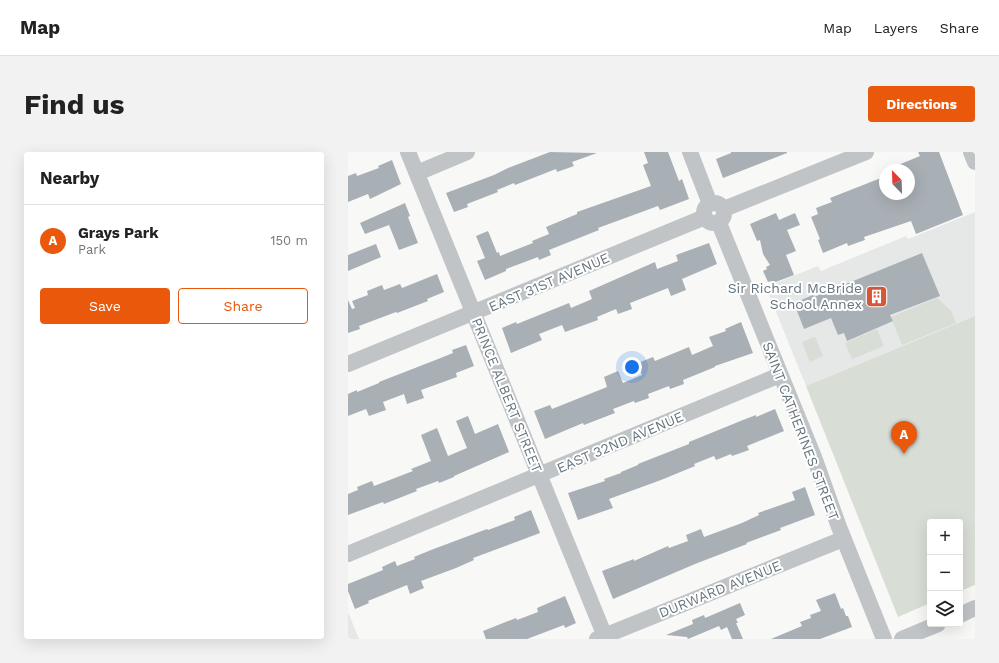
<!DOCTYPE html>
<meta charset="utf-8">
<style>
:root{--surface:#fff;--page:#f2f2f2;--text:#222;--muted:#767676;--line:#e0e0e0;--accent:#ea580c}
body{margin:0;font-family:"Work Sans",sans-serif;background:var(--page);color:var(--text)}
.controls{position:absolute;right:12px;bottom:12px;display:grid;overflow:hidden;border-radius:4px;box-shadow:0 4px 16px #0002}
.controls button{width:36px;height:36px;display:grid;place-items:center;padding:0;border:0;border-bottom:1px solid var(--line);background:var(--surface);color:var(--text);font:20px sans-serif}
.compass{position:absolute;left:531px;top:12px;width:36px;height:36px;border-radius:50%;background:var(--surface);box-shadow:0 4px 16px #0002;rotate:337deg}
.you{position:absolute;left:284px;top:215px;width:14px;height:14px;margin:-10px;border:3px solid #fff;border-radius:50%;background:#1a73e8;box-shadow:0 0 0 6px #1a73e833}
.badge{display:grid;place-items:center;width:26px;height:26px;border-radius:50%;background:var(--accent);color:#fff;font-size:13px;font-weight:700}
.pin{position:absolute;translate:-50% -33px;filter:drop-shadow(0 1px 2px #0008)}
.pin::after{content:'';position:absolute;top:21px;width:14px;height:12px;background:inherit;clip-path:polygon(0 0,100% 0,50% 100%)}
.list{margin:0;padding:0;list-style:none}
h2{display:flex;justify-content:space-between;align-items:center;height:52px;margin:0;padding:0 16px;font-size:17px}
h2 small{font-size:13px;font-weight:400;color:var(--muted)}
.list li{display:grid;grid-template-columns:26px 1fr auto;gap:12px;align-items:center;box-sizing:border-box;height:72px;padding:0 16px;border-top:1px solid var(--line)}
.list b{display:block;font-size:15px;white-space:nowrap}
.list p{margin:0;font-size:13px;white-space:nowrap;color:var(--muted)}
.list em{font-size:13px;font-style:normal;color:var(--muted)}
.actions{display:flex;gap:8px;padding:12px 16px}
.actions a{flex:1;padding:9px 0;border:1px solid var(--accent);border-radius:4px;text-align:center;font-size:14px;color:var(--accent)}
.actions .main{background:var(--accent);color:#fff}
.icon{flex:none;width:22px;height:22px;fill:none;stroke:currentColor;stroke-width:2;stroke-linecap:round;stroke-linejoin:round}
.map{position:relative;flex:none;width:627px;height:487px;overflow:hidden;border-radius:4px}
header{display:flex;align-items:center;gap:24px;box-sizing:border-box;height:56px;padding:0 20px;background:var(--surface);border-bottom:1px solid var(--line)}
header strong{font-size:19px}
nav{display:flex;gap:22px;margin-inline-start:auto;font-size:14px}
.intro{display:flex;align-items:center;justify-content:space-between;box-sizing:border-box;height:96px;padding:0 24px}
h1{margin:0;font-size:28px}
.button{padding:10px 18px;border-radius:4px;background:var(--accent);color:#fff;font-size:14px;font-weight:700}
main{display:flex;gap:24px;padding:0 24px}
aside{flex:1;background:var(--surface);border-radius:4px;box-shadow:0 4px 16px #0002}
.map>svg:first-child{display:block}
.built{fill:#e6e7e7}
.green{fill:#d8ddd6}
.building{fill:#a8afb5}
.lines{fill:none;stroke-linecap:round;stroke-linejoin:round}
.minor{stroke:#c0c4c7;stroke-width:16}
.labels{text-anchor:middle;stroke-width:4;stroke-linejoin:round;paint-order:stroke}
.street-label{font-size:14px;fill:#66757f;stroke:#fff}
.poi-label{font-size:14px;fill:#66757f;stroke:#fff;text-anchor:end}
</style>
<header>
<strong>Map</strong>
<nav><a>Map</a><a>Layers</a><a>Share</a></nav>
</header>
<div class="intro"><h1>Find us</h1><a class="button">Directions</a></div>
<main>
<aside>
<h2>Nearby<small></small></h2>
<ul class="list">
<li><span class="badge">A</span><div><b>Grays Park</b><p>Park</p></div><em>150 m</em></li>
</ul>
<div class="actions"><a class="main">Save</a><a>Share</a></div>
</aside>
<div class="map">
<svg width="627" height="487" viewBox="0 0 627 487">
<rect width="100%" height="100%" fill="#f8f8f6"/>
<path class="built" d="M627,60v104l-169,70 -40,-99 52,-21 3,5 85,-35 2,3z
M0,460l11,27h-11z"/>
<path class="green" d="M589,146l14,13 5,12 -54,22 -11,-28z
M627,164v269l-15,6v-69h-30v81l-32,14 -92,-231z
M529,177l7,17 -32,13 -7,-16z
M467,185l8,19 -13,6 -8,-20z"/>
<path class="building" d="M202,0l47,1 -25,9 2,4 -17,6 -1,-3 -41,16 -1,-2 -17,7 1,2 -31,12 1,3 -14,5 -8,-19 48,-18 14,-7z
M296,0h24l11,29 3,-2 7,20 -29,11 -2,-4 -60,22 1,2 -50,20 2,5 -12,5 -1,-3 -32,12v2l-21,9 -8,-19 8,-3 -9,-22 12,-5 9,22 2,-1 1,4 33,-13 -1,-2 17,-7 -3,-7 31,-13v-2l74,-26 -8,-21 5,-2z
M383,0h56v1l-64,25 -7,-19 15,-6z
M570,0h21l24,63 -47,19 -5,-13 -47,16 1,3 -17,6 -1,-3 -24,10 -5,-13 2,-1 -9,-22 7,-3 -2,-6 16,-6 -2,-4 51,-20 4,9v7h24v-24h-23l34,-14z
M44,8l9,24 -31,15 -2,-5 -20,8v-26l8,-3 1,3 22,-8 -1,-2z
M57,51l5,13 -2,1 10,26 -19,7 -10,-25 -24,9 -5,-11z
M428,61l3,7 16,-7 5,12 -13,5 9,21 -10,4 8,20 -21,8 -1,-2 -4,1 -5,-11 4,-2 -1,-2 4,-2 -7,-11 -3,-14 -3,1 -7,-17z
M361,91l8,21 -35,15 4,11 -15,6 -3,-8 -38,15 2,6 -14,5 -2,-5 -19,8 1,3 -33,12 -3,-7 -23,9 3,6 -31,13 -9,-25 14,-6 1,2 52,-21 2,5 21,-9 -3,-8 66,-29 2,7 21,-8 -2,-6z
M28,92l5,13 -33,14v-16z
M574,101l18,43 -50,19 3,6 -46,20 -3,-8 -6,2 -7,-17 -27,11 -10,-26 19,-8 1,2z
M89,122l7,18 -17,7 1,2 -31,12 -1,-1 -37,14 1,3 -12,4v-33l4,9 3,-1 -3,-7 16,-6 -1,-4 15,-6 2,5 16,-6 2,4z
M393,170l12,31 -38,13v1l-32,13 1,4 -14,5 -1,-3 -21,8 1,4 -14,5 -1,-2 -21,8 2,4 -31,12 -1,-2 -38,16 -11,-28 16,-6 2,4 55,-22 -3,-10 14,-6 5,12 19,-8 -4,-12 15,-6 2,4 34,-14 3,8 21,-9 -4,-9 17,-6 -1,-2z
M118,193l8,21 -18,7 1,4 -36,13 3,8 -17,6 -3,-10 -21,8 3,8 -17,6 -3,-7 -18,7v-22l9,-4v2l22,-9v-1l54,-21 20,-8 -1,-3z
M427,257l9,22 -37,15 2,4 -17,6 -1,-2 -15,6 -2,-4 -20,8 1,2 -34,14 -52,19 4,9 -35,12 -10,-27 37,-12 -1,-2 17,-6v-1l17,-7v-1l51,-20v-2l54,-22 13,-5v2z
M120,264l7,18 23,-10 11,28 -55,24v1l-15,6 -1,-2 -22,8 1,2 -33,13 -1,-2 -35,13v-21l10,-4 -1,-3 15,-6 2,5 39,-15 -2,-2 20,-8 -10,-26 16,-7 11,28 19,-8 -11,-27z
M457,335l10,28 -35,13 1,2 -35,13 1,1 -52,20 -82,35 -11,-28 32,-12v2l34,-15 1,2 19,-7 -2,-6 15,-6 3,8 38,-14 17,-8 -1,-2 37,-13 -3,-8z
M183,358l9,23 -67,25 1,2 -18,8 -35,13 3,7 -14,6 -3,-9 -39,16 1,2 -14,6 -7,-18v-7l35,-14 -1,-3 13,-6 2,5 18,-7 -1,-2 17,-7 56,-21 1,1 27,-10 -1,-3z
M487,441l6,16 2,-1 3,8h2l4,11 -32,12h-49l31,-13 -2,-4 11,-4 -1,-3 11,-4 -5,-11z
M217,444l11,27 -11,5 -1,-3 -37,14h-41l-3,-8 33,-13 1,2 21,-8 -1,-4z
M392,451l5,12 -9,4 2,4h-2l7,16h-11l-5,-12 -6,3 -2,-4 -31,13 -1,-2 -21,-2 27,-11 -1,-4 12,-5 1,3z"/>
<g class="lines">
<path class="minor" d="M60,0l198,487
M342,0l20,52
M623,0l4,10
M69,21l50,-21
M356 61a10 10 0 1 1 20 0a10 10 0 1 1-20 0Z
M376,57l142,-57
M371,71l95,234 25,70 45,112
M0,212l357,-147
M0,402l432,-179
M612,463l15,-7
M249,487l246,-100
M554,487l36,-15"/>
</g>
<defs>
<symbol id="building-square" viewBox="-11 -11 22 22"><rect x="-9" y="-9" width="18" height="18" rx="4" fill="#d65738" stroke="#fff"/><path d="M-4-6H4V6H1V3H-1V6H-4ZM-2.5-4.3h1.7v1.8h-1.7ZM.8-4.3h1.7v1.8H.8ZM-2.5-1h1.7V.8h-1.7ZM.8-1h1.7V.8H.8Z" fill="#fff"/></symbol>
</defs>
<g fill-rule="evenodd">
<use href="#building-square" x="516" y="132" width="25" height="25"/>
</g>
<g class="labels">
<g class="street-label">
<text transform="translate(201 130) rotate(-23)" y="5">EAST 31ST AVENUE</text>
<text transform="translate(159 243) rotate(68)" y="5">PRINCE ALBERT STREET</text>
<text transform="translate(453 279) rotate(69)" y="5">SAINT CATHERINES STREET</text>
<text transform="translate(272 290) rotate(-23)" y="5">EAST 32ND AVENUE</text>
<text transform="translate(372 437) rotate(-22)" y="5">DURWARD AVENUE</text>
</g>
<g class="poi-label">
<text x="514" y="141">Sir Richard McBride<tspan x="514" dy="16">School Annex</tspan></text>
</g>
</g>
</svg>
<div class="controls">
<button>+</button>
<button>−</button>
<button><svg class="icon" aria-label="layers" viewBox="0 0 24 24"><path d="M12 4l9 5-9 5-9-5zM3 14l9 5 9-5"/></svg></button>
</div>
<svg class="compass" viewBox="-18 -18 36 36"><path d="M0-13l5 13h-10z" fill="#e53935"/><path d="M0 13l5-13h-10z" fill="#767676"/></svg>
<div class="you"></div>
<div class="pin badge" style="left:556px;top:302px">A</div>
</div>
</main>
